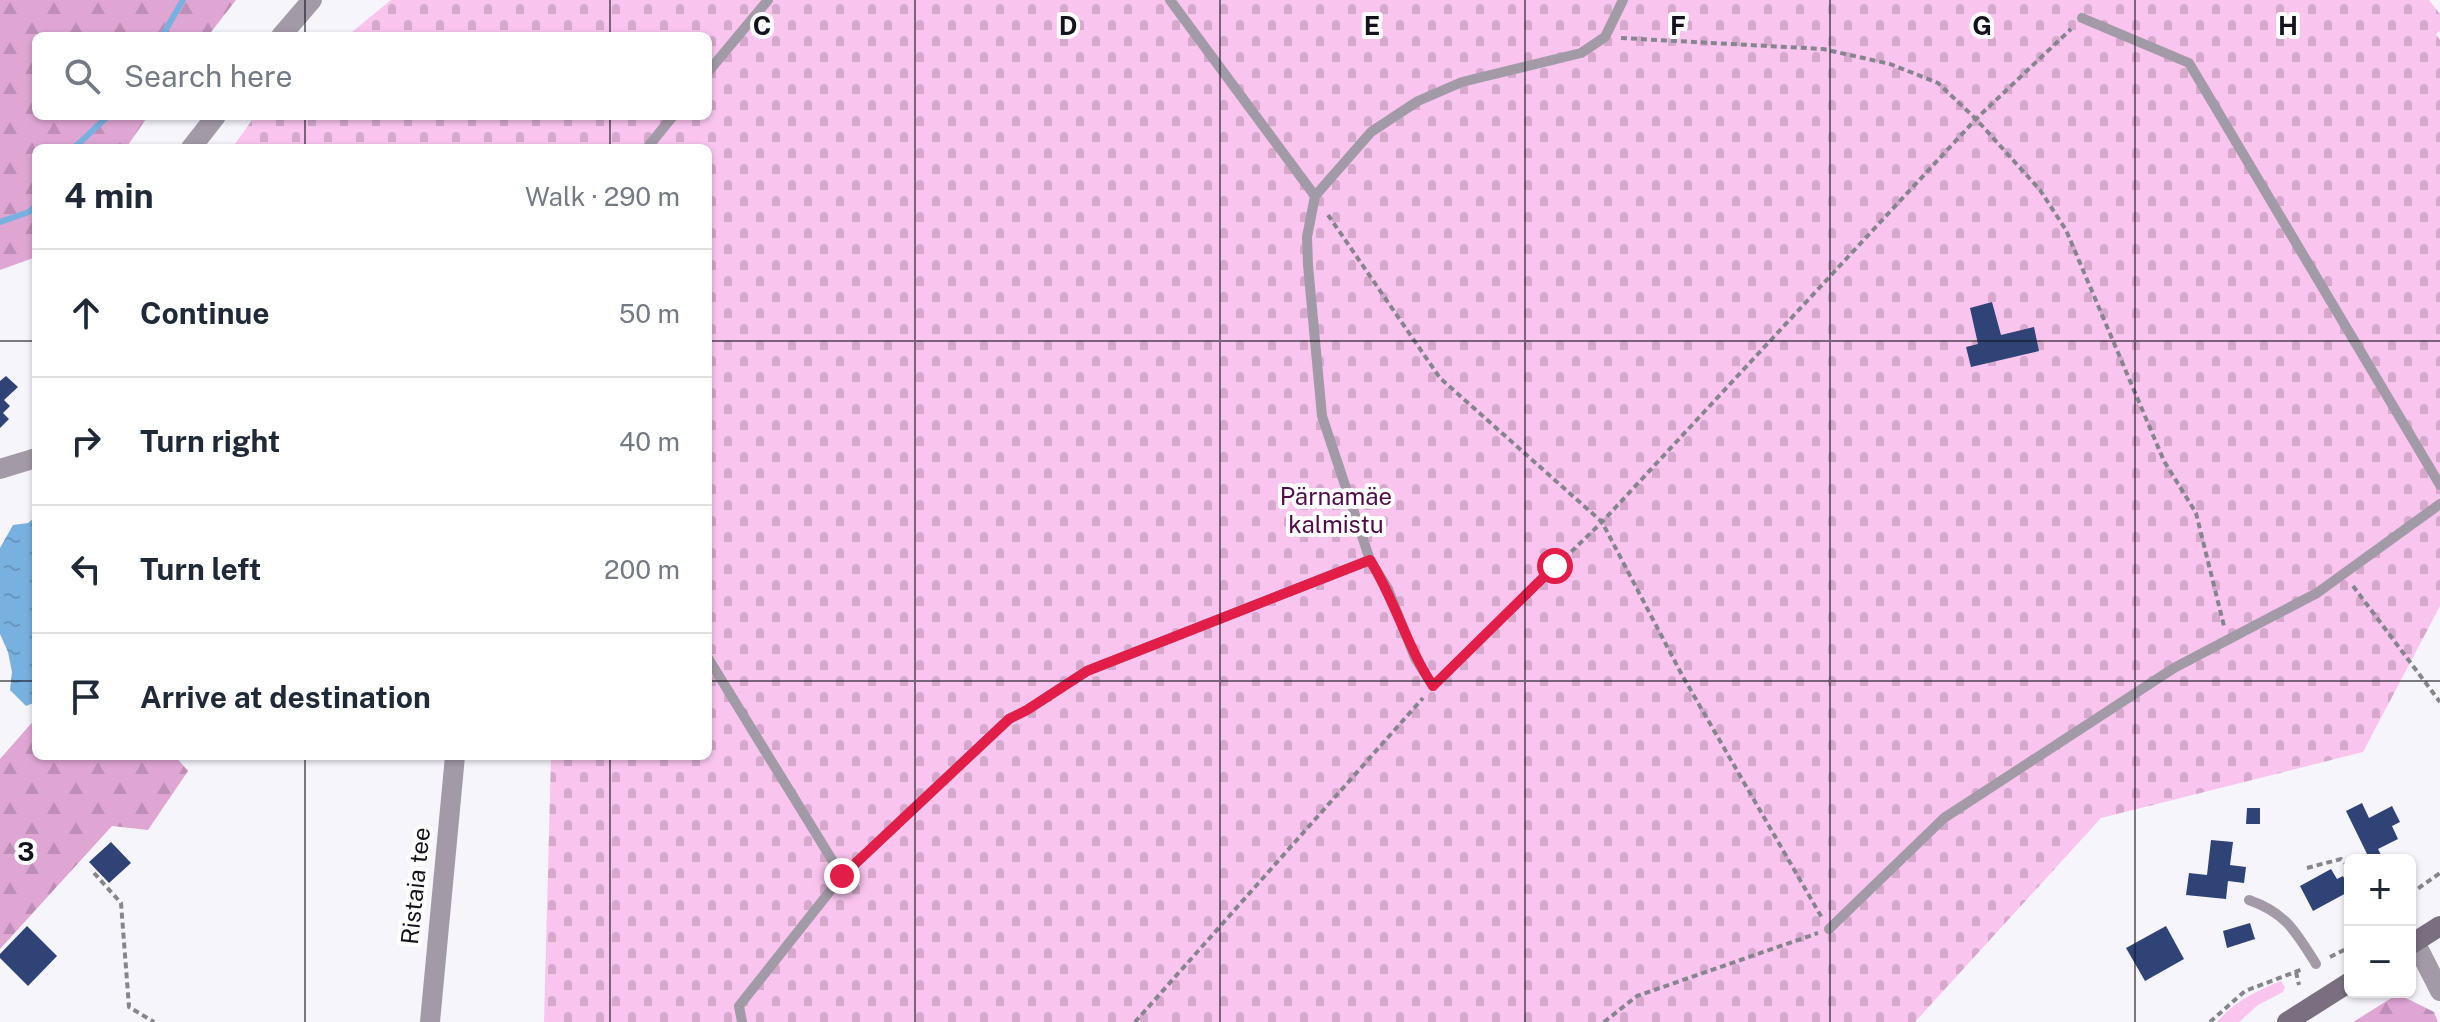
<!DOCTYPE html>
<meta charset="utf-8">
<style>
:root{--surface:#fff;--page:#f6f6f7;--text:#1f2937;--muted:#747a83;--line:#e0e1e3}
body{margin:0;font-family:"Public Sans",sans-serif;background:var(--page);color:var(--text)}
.controls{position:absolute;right:24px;bottom:24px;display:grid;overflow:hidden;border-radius:12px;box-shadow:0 2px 6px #0004}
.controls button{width:72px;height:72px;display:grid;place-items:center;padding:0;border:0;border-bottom:2px solid var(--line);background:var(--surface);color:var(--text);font:40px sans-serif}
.stop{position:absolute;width:24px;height:24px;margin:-18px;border:6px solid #e11d48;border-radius:50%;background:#fff}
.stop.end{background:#e11d48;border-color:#fff;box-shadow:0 2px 8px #0008}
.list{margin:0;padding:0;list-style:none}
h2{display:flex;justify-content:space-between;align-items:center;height:104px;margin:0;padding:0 32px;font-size:34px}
h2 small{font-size:26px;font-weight:400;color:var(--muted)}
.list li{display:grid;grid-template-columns:52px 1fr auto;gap:24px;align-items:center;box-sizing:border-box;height:128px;padding:0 32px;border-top:2px solid var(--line)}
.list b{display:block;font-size:30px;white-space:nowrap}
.list em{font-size:26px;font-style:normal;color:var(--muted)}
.icon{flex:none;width:44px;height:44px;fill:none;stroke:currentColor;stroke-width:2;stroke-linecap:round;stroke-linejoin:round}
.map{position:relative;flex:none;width:2440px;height:1022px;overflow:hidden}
.search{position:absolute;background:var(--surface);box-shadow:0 2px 6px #0004;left:32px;top:32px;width:680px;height:88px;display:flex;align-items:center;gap:20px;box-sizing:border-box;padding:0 28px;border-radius:12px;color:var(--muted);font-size:30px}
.panel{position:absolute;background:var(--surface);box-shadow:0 2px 6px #0004;left:32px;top:144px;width:680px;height:616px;border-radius:12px}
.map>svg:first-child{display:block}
.green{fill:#f9c5ef}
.forest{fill:url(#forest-firs)}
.cemetery{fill:url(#cemetery-stones)}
.water{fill:url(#water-ripples)}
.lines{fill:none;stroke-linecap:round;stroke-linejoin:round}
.stream{stroke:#78b1e0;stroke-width:6}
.building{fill:#2f4377}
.path{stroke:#86858e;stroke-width:4;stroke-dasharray:6 4;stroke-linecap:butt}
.lane{stroke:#a29ba7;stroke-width:10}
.street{stroke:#a29ba7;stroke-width:20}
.secondary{stroke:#796f81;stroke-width:20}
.route{stroke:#e11d48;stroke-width:10}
.grid{fill:none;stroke:#14131d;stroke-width:2;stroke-opacity:0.55}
.labels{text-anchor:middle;stroke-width:8;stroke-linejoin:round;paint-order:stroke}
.park-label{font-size:24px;fill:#4f0c48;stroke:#fff}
.street-label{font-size:24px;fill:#14131d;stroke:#fff}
.grid-label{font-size:26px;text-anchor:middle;font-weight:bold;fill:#14131d;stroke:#fff;stroke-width:8;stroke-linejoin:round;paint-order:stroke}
</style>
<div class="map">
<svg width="2440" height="1022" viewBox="0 0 2440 1022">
<defs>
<pattern id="forest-firs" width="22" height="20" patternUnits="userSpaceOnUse" patternTransform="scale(2)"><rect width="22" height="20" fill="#dfa6d4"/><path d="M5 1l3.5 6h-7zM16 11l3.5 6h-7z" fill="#be8eb6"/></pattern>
<pattern id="cemetery-stones" width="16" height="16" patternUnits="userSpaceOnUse" patternTransform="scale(2)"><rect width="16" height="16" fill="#f9c5ef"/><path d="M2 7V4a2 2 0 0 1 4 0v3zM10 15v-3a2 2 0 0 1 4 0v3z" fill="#d5a8cc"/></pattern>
<pattern id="water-ripples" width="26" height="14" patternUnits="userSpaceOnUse" patternTransform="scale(2)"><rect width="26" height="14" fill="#78b1e0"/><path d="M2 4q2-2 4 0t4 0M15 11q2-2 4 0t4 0" fill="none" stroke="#6797c0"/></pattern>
</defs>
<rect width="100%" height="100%" fill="#f6f5fc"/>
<path class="green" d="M2281,981l4,6 -2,5 -25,13 -19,17h-22c18,-21 39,-31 64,-41z"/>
<path class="forest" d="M0,0h236l-28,36h-172v80h112l-22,32h-90v109l-36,13z
M36,718v38h139l13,15 -40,59 -36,-4 -112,123v-190z
M2398,994l36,18 4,10h-85z"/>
<path class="cemetery" d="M391,0h2038l11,14v17l-4,3 4,6v566l-77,146 -262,66 -186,204h-1371l7,-266h157v-608h-476l23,-32h453v-80h-361z"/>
<path class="water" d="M36,516v186l-10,4 -16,-16 2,-18 -4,-20 -8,-18v-86l13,-23 15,-2z"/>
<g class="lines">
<path class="stream" d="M162,36l21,-36
M74,148l34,-32
M0,222l29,-10 7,-7"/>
</g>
<path class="building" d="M1992,302l9,33 33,-8 5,24 -68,16 -5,-20 12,-3 -8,-36z
M6,376l12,11 -14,13 6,6 -7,7 6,6 -9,9v-47z
M2362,803l7,15 23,-12 8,16 -8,4 6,13 -20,10 3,6 -11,5 -24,-49z
M2247,808h13v16h-14z
M2211,840l22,2 -3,23 16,2 -2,16 -16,-2 -2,18 -40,-4 3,-22 18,2z
M111,842l20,21 -22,20 -20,-21z
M2331,869l6,10 6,-3 7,15 -37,20 -13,-25z
M2250,923l5,16 -28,9 -4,-17z
M27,926l30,30 -29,30 -28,-28v-4z
M2166,926l18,33 -39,22 -19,-33z"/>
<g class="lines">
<path class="path" d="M1621,38l202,11 67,15 48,19 38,36 64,71 26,40 98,231 32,52 28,113
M1328,215l112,163 162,144 80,153 140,243
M2353,586l87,116
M1442,677l160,-155 374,-403 95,-90
M2307,868l34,-9 9,9
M94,873l27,30 8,104 25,15
M2410,894l30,-21
M2330,957l20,-10
M2296,972l3,13
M1135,1022l288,-324
M1604,1022l33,-26 181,-63
M2210,1022l35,-31 58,-22"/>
<path class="lane" d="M1170,0l145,196
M2082,18l107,45 251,422
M708,72l60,-72
M647,148l26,-32
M708,658l134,218
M1433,686l-18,-28 -27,-69 -18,-29 -48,-144 -14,-151 -1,-28 8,-41 56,-64 47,-31 44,-19 119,-29 24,-16 18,-37
M2249,900c37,13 47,32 67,64
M1829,929l115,-111 230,-150 143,-75 123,-89
M742,1022l-3,-16 103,-130 167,-157 18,-9 60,-39 283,-111"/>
<path class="street" d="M281,36l31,-36
M191,148l25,-32
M0,469l36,-11
M2415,942l25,49
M430,1022l25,-266"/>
<path class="secondary" d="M2410,945l30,-19
M2287,1022l63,-40"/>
</g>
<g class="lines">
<path class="route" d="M842,876l167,-157 18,-9 60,-39 283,-111c26,42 36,85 63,126l122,-120"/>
</g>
<path class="grid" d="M305,0v36M610,0v36M915,0v1022M1220,0v1022M1525,0v1022M1830,0v1022M2135,0v1022M305,116v32M610,116v32M0,341h36M708,341h1732M0,681h36M708,681h1732M305,756v266M610,756v266"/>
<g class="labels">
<g class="park-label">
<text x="1336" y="505">Pärnamäe<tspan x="1336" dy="28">kalmistu</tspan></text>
</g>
<g class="street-label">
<text transform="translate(416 886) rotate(-84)" y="8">Ristaia tee</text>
</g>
</g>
<g class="grid-label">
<text x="762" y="35">C</text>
<text x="1068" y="35">D</text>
<text x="1372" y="35">E</text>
<text x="1678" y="35">F</text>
<text x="1982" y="35">G</text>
<text x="2288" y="35">H</text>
<text x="26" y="861">3</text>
</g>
</svg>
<div class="controls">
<button>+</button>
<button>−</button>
</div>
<div class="stop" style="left:1555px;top:566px"></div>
<div class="stop end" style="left:842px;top:876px"></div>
<div class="search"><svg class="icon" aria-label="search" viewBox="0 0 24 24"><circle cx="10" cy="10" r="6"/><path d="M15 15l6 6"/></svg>Search here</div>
<section class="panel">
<h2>4 min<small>Walk · 290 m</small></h2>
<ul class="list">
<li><svg class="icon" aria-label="ahead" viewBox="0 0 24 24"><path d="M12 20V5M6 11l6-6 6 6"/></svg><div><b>Continue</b></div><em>50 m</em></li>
<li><svg class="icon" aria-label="right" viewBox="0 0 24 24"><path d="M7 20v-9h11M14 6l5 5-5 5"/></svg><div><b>Turn right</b></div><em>40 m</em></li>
<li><svg class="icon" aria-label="left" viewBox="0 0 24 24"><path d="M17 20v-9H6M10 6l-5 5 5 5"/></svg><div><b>Turn left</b></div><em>200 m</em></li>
<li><svg class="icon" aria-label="arrive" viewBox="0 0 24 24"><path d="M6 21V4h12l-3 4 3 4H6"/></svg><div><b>Arrive at destination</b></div></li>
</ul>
</section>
</div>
